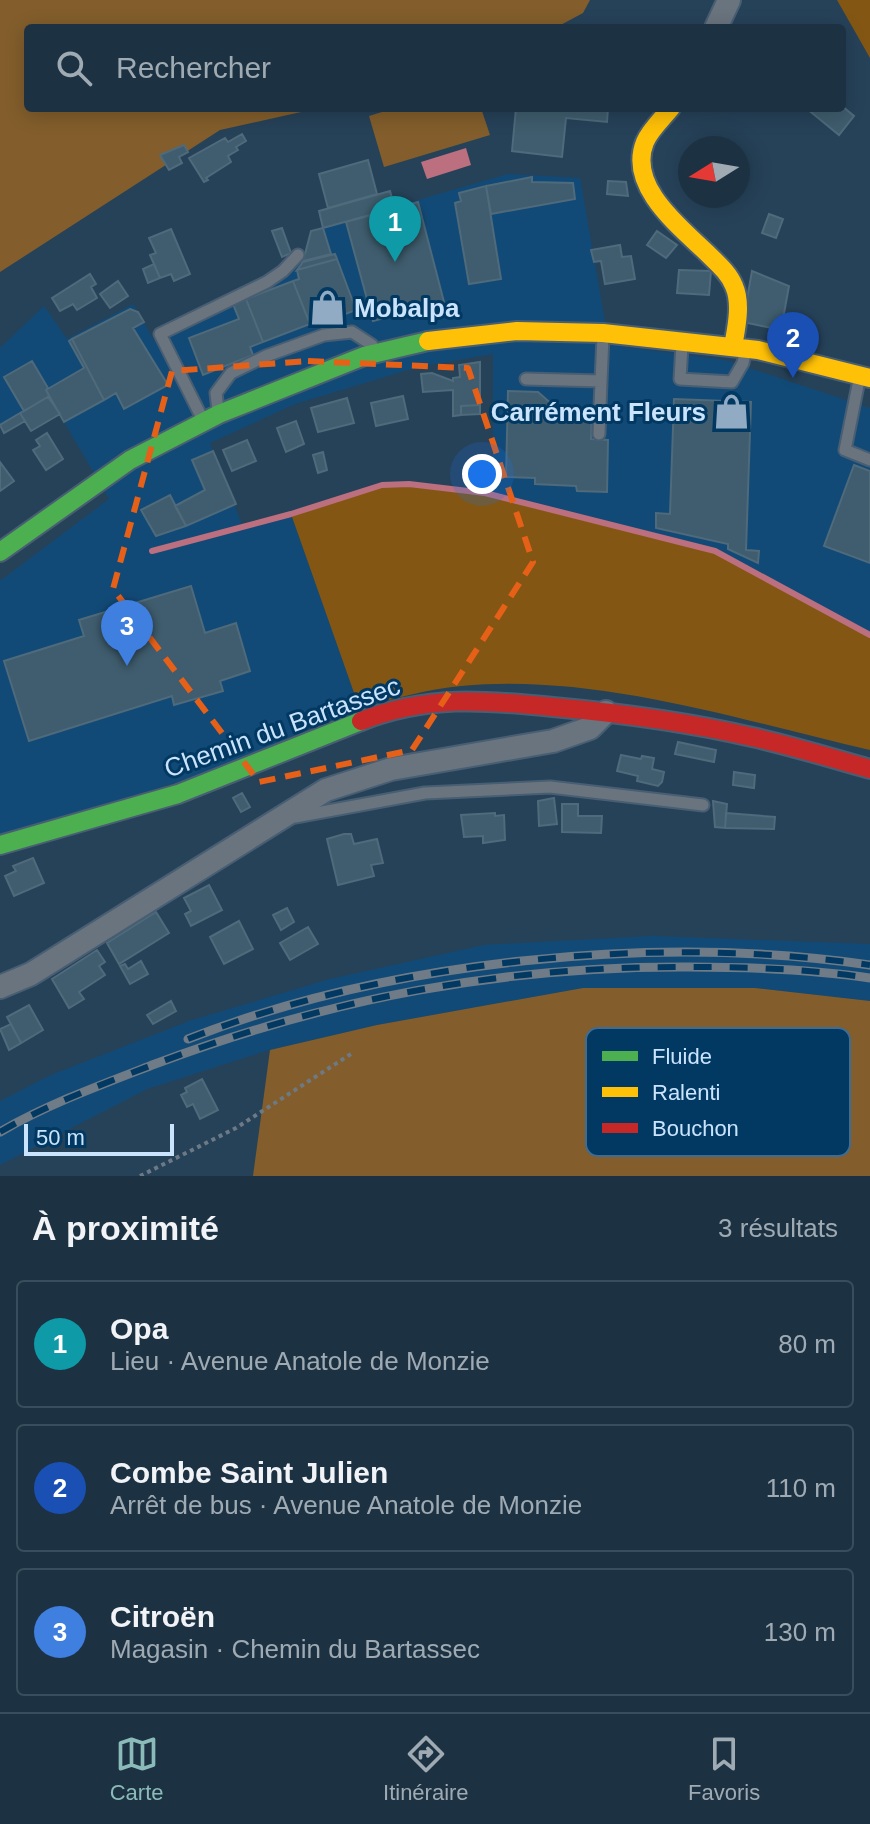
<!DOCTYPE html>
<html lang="fr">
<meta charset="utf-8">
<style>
:root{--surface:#1c3243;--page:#253a4a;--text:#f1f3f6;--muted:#a0aab2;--line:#3a4d5c;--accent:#8bbbb9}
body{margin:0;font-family:Arial,sans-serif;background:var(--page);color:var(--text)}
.compass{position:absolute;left:678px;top:136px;width:72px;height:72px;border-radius:50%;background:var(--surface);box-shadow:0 4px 20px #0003;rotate:259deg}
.scale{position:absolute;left:24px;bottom:20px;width:150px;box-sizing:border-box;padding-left:8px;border:4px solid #cae4fe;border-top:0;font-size:22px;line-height:28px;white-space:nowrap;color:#cae4fe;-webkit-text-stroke:6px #023963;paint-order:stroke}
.you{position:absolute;left:482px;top:474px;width:28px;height:28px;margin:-20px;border:6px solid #fff;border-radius:50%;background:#1a73e8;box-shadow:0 0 0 12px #1a73e833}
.badge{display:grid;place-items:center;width:52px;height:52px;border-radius:50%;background:var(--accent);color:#fff;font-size:26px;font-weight:700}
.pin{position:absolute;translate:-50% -66px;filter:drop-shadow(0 2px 4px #0008)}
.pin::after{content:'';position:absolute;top:42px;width:28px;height:24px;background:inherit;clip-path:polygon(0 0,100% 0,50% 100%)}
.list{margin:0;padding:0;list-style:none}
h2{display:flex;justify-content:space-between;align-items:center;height:104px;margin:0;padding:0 32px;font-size:34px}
h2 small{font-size:26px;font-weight:400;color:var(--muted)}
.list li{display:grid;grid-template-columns:52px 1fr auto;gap:24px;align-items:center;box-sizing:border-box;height:128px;margin:0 16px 16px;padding:0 16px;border:2px solid var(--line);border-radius:8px}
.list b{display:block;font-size:30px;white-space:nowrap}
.list p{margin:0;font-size:26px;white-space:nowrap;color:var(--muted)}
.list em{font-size:26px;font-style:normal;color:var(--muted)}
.icon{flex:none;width:44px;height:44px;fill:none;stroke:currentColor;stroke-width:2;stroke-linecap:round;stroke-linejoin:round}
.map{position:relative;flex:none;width:870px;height:1176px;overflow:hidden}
.search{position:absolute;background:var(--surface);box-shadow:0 4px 20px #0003;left:24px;right:24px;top:24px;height:88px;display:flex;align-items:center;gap:20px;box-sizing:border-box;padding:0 28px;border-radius:8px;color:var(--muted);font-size:30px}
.sheet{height:536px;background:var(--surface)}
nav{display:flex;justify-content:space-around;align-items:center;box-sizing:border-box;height:112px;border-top:2px solid var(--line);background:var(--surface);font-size:22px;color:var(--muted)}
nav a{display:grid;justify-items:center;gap:4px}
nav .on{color:var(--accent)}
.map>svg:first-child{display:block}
.built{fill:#124a77}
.green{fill:#835e2c}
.forest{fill:#835713}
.water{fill:#bb6f7f}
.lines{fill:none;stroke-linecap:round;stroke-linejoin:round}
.stream{stroke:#bb6f7f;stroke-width:6}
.building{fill:#3f5d6e;stroke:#4e6a7b;stroke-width:2}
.lane-casing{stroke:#485e73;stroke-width:15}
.street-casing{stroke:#485e73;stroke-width:26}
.fast-casing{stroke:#485e73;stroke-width:22}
.slow-casing{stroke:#485e73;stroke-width:22}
.jam-casing{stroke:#485e73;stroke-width:22}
.path{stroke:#6d7a85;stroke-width:4;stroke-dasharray:4 4;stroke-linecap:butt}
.lane{stroke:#6a747e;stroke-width:11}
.street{stroke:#6a747e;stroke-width:22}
.fast{stroke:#4caf50;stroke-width:18}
.slow{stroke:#ffc107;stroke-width:18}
.jam{stroke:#c62828;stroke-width:18}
.rail-casing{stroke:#6f7c87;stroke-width:9}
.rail{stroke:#023963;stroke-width:6;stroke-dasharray:18;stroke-linecap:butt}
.marked{fill:none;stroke:#e66018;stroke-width:6;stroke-dasharray:16 10;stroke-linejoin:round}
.labels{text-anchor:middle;stroke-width:6;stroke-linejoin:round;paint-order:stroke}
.poi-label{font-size:26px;font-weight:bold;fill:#cae4fe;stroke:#023963;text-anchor:start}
.street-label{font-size:26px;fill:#cae4fe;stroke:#023963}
.key{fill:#023963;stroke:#3e6c92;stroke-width:2}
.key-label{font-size:22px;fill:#cae4fe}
</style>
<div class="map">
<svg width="870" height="1176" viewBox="0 0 870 1176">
<rect width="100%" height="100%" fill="#264259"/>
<path class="built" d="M508,174l72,4 29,167 116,15 145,48v227l-155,-84 -222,-56v-141l-75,13 -123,37 -85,39 33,84 48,-13 68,193 -148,65 -211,64v-255l109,-82 -60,-103 -49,29v-77l44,-42 23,33 66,-35 21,37 117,-54 21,-16 7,-9 6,-8 6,-23z
M651,936l219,8v57l-115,-13h-172l-206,37 -108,25 -122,39 -147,76v-64l51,-26 138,-54 141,-42 154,-34z"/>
<path class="green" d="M0,0h590l-7,13 -28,15h-527v80h291l-99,22 -220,142z
M395,108h86l9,27 -106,32 -15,-51z
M583,988h172l115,13v175h-617l17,-126 107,-25z"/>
<path class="forest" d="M837,0h33v58z
M409,484l76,9 230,58 155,84v115c-131,-30 -274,-77 -409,-64 -34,3 -69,14 -102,21l-68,-193 91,-29z"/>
<path class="water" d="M466,148l5,17 -44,14 -6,-17z"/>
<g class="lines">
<path class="stream" d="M152,551l139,-37 91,-29 27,-1 76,9 230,58 155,84"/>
</g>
<path class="building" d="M842,106l12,10 -15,19 -33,-27h36z
M516,108h92l-1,14 -41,-4 -4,39 -50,-6z
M242,134l4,7 -10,6 2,3 -10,6 3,6 -25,16 2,2 -4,2 -15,-24 36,-20 3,4z
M184,145l4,7 -9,5 3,6 -13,7 -9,-15z
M368,160l9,34 -49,14 -9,-34z
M532,177v5l41,1 2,16 -84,15 -5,-28z
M608,181l18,1 2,14 -21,-2z
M486,186l15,93 -32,5 -14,-81 6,-2 -2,-8z
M390,191l5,17 -72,20 -4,-17z
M418,202l26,100 -71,19 -27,-99z
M769,214l14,5 -7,19 -14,-5z
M282,228l9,25 -9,4 -10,-26z
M323,228l8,26 -32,8 6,-8 6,-23z
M171,229l19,45 -16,7 -3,-7 -11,4 -10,-23 6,-2 -7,-15z
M657,231l20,14 -11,13 -19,-13z
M620,245l2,12 9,-1 4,23 -30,5 -4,-23 -7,1 -3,-12z
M335,254l2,5 -40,11 6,-8z
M337,259l19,51 -45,17 -18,-46 6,-2 -2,-9z
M154,264l6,14 -12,5 -5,-14z
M679,270l32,1 -2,24 -32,-2z
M752,271l37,15 -8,44 -38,-8z
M90,274l6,10 -5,3 6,11 -20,12 -4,-6 -13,7 -8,-13z
M118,281l10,15 -18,12 -10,-14z
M293,281l17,43 -47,18 -17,-43z
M246,299l17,43 -13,5 3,8 -50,20 -14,-37 50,-19 -6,-15z
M130,309l8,3 6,10 -11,6 35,57 -44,24 -8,-16 -12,7 -32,-61z
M72,339l32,61 -40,22 -18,-32 38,-22 -15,-27z
M32,361l16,27 -2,2 3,6 -25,15 -20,-34z
M480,362v43l-19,1v9l-8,1v-26l-30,2 -2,-18 11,-1 21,8v-3l7,-1 -1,-12z
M508,391l30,1 17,15 37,2 -1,30 17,1 -1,52 -30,-1 -1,-5 -41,-2v-6l-29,-1z
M403,396l5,23 -32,7 -5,-23z
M48,397l12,17 -29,17 -11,-18z
M347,398l7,25 -36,9 -7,-24z
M674,399l77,3 -5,148 13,1 -1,12 -30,-14v-5l-72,-16v-15l14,1z
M480,405v9l-19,1v-9z
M20,413l5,8 -21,12 -4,-8z
M296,421l8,23 -18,8 -9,-24z
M47,433l16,26 -17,11 -13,-20 7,-4 -4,-6z
M247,440l9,21 -24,10 -9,-21z
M213,451l23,53 -50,22 -11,-20 30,-16 -13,-30z
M323,452l4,18 -9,3 -5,-18z
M0,462l14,19 -14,10z
M468,465h12v22l-12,-2z
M854,465l16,6v92l-46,-17z
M170,495l16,31 -30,10 -15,-26z
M191,586l14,47 31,-10 14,48 -30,10 3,10 -49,14 -2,-9 -143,45 -25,-80 80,-25 -5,-16z
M678,742l38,8 -2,12 -39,-8z
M621,755l20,4 1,-3 12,2 -2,11 12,3 -2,10 -4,4 -21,-5 1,-5 -21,-5z
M734,772l21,3 -1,13 -21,-3z
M242,793l8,14 -9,5 -8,-14z
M554,798l3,26 -18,2 -1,-25z
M713,801l14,3 -2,24 -10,-1z
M562,804h16v12h24l-1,17 -39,-1z
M495,813v3l9,-1 1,25 -22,3v-7l-19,1 -3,-22z
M726,813l49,4 -1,12 -49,-1z
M344,834h7l3,10 23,-5 6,24 -12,2 3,11 -36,9 -11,-46z
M33,858l11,25 -30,13 -9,-20 11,-5 -3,-5z
M209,885l13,25 -31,16 -6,-12 6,-3 -7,-13z
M287,908l7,14 -13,8 -8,-15z
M156,912l13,21 -50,31 -12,-21z
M239,921l14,28 -29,15 -14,-27z
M308,927l10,17 -28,16 -10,-17z
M97,950l8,12 -6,4 6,9 -26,17 5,7 -15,9 -17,-29z
M141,961l7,13 -18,10 -10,-18 5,-2 3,5z
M171,1001l5,10 -23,13 -6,-9z
M29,1005l14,25 -22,13 -14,-26z
M11,1024l10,19 -12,7 -9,-21z
M202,1079l16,31 -18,9 -7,-15 -6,3 -6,-12 6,-3 -2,-4z"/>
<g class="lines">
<defs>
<path id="lane" d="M682,345l-2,34 52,3 11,-19 2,-11
M526,379l75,2 2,-44
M859,380l-14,70 25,10
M218,410l-2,-17 15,-20 35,-17 58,-21 28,-3 20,13
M202,418l-42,-84 107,-52 16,-11 15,-16
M599,434l2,-53
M295,817l130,-24 125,-6 153,18"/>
<path id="street" d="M716,28l13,-28
M0,987l31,-13 295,-184 65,-21 162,-28 37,-13 16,-16"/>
<path id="fast" d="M0,552l130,-92 89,-46 145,-58 64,-15
M0,845l178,-51 183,-73"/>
<path id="slow" d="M671,108c-8,10 -21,22 -26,34 -18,44 35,85 62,111 10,10 22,20 27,33 8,18 2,43 -1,61
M428,341l89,-10 86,2 155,17 112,28"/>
<path id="jam" d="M361,721c66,-26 123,-21 192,-14 66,6 134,15 199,30 40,9 79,21 118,32"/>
</defs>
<use href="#lane" class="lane-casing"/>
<use href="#street" class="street-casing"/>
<use href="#fast" class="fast-casing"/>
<use href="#slow" class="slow-casing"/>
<use href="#jam" class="jam-casing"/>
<path class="path" d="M140,1176l96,-48 118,-76"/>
<use href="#lane" class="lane"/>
<use href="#street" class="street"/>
<use href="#fast" class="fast"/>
<use href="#slow" class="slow"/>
<use href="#jam" class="jam"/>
<defs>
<path id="rail" d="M188,1039c203,-79 467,-105 682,-74
M0,1132c48,-28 103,-48 155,-68 176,-66 346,-98 534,-97 60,0 121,2 181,11"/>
</defs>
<use href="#rail" class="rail-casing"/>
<use href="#rail" class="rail"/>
</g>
<path class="marked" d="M308,361l160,7 65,194 -121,188 -153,32 -146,-193 59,-218z"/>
<defs>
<symbol id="shop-bare" viewBox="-9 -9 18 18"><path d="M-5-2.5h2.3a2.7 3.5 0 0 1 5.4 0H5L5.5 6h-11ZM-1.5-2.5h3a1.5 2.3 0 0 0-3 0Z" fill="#91abc4" stroke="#023963" stroke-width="2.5" paint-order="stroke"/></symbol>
</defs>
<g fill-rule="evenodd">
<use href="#shop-bare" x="302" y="282" width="51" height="51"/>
<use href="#shop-bare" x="706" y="386" width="51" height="51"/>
</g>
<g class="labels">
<g class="poi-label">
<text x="354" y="317">Mobalpa</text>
<text x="706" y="421" text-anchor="end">Carrément Fleurs</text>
</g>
<g class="street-label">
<text transform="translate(282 727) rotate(-20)" y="9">Chemin du Bartassec</text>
</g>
</g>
<rect x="586" y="1028" width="264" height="128" rx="12" class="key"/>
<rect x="602" y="1051" width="36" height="10" fill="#4caf50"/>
<rect x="602" y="1087" width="36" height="10" fill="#ffc107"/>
<rect x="602" y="1123" width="36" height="10" fill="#c62828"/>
<g class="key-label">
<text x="652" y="1064">Fluide</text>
<text x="652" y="1100">Ralenti</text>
<text x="652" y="1136">Bouchon</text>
</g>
</svg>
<svg class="compass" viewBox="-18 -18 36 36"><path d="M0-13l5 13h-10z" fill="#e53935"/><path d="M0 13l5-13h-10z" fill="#a0aab2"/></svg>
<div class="scale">50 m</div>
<div class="you"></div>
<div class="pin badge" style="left:395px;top:262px;background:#0f9aa8">1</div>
<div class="pin badge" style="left:793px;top:378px;background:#1a4fb4">2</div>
<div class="pin badge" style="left:127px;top:666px;background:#3f7fe0">3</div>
<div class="search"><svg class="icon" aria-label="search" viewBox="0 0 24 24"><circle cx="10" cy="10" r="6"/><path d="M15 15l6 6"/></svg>Rechercher</div>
</div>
<section class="sheet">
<h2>À proximité<small>3 résultats</small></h2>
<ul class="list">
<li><span class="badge" style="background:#0f9aa8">1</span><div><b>Opa</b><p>Lieu · Avenue Anatole de Monzie</p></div><em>80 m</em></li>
<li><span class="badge" style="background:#1a4fb4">2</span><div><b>Combe Saint Julien</b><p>Arrêt de bus · Avenue Anatole de Monzie</p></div><em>110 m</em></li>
<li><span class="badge" style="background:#3f7fe0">3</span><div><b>Citroën</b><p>Magasin · Chemin du Bartassec</p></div><em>130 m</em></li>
</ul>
</section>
<nav>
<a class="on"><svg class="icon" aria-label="map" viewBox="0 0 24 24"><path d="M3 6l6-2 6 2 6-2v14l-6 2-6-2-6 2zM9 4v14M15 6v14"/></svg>Carte</a>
<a><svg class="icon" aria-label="directions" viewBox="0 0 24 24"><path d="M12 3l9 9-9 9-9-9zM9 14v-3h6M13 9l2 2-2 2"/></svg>Itinéraire</a>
<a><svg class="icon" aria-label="saved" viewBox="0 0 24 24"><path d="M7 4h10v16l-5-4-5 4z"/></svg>Favoris</a>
</nav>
